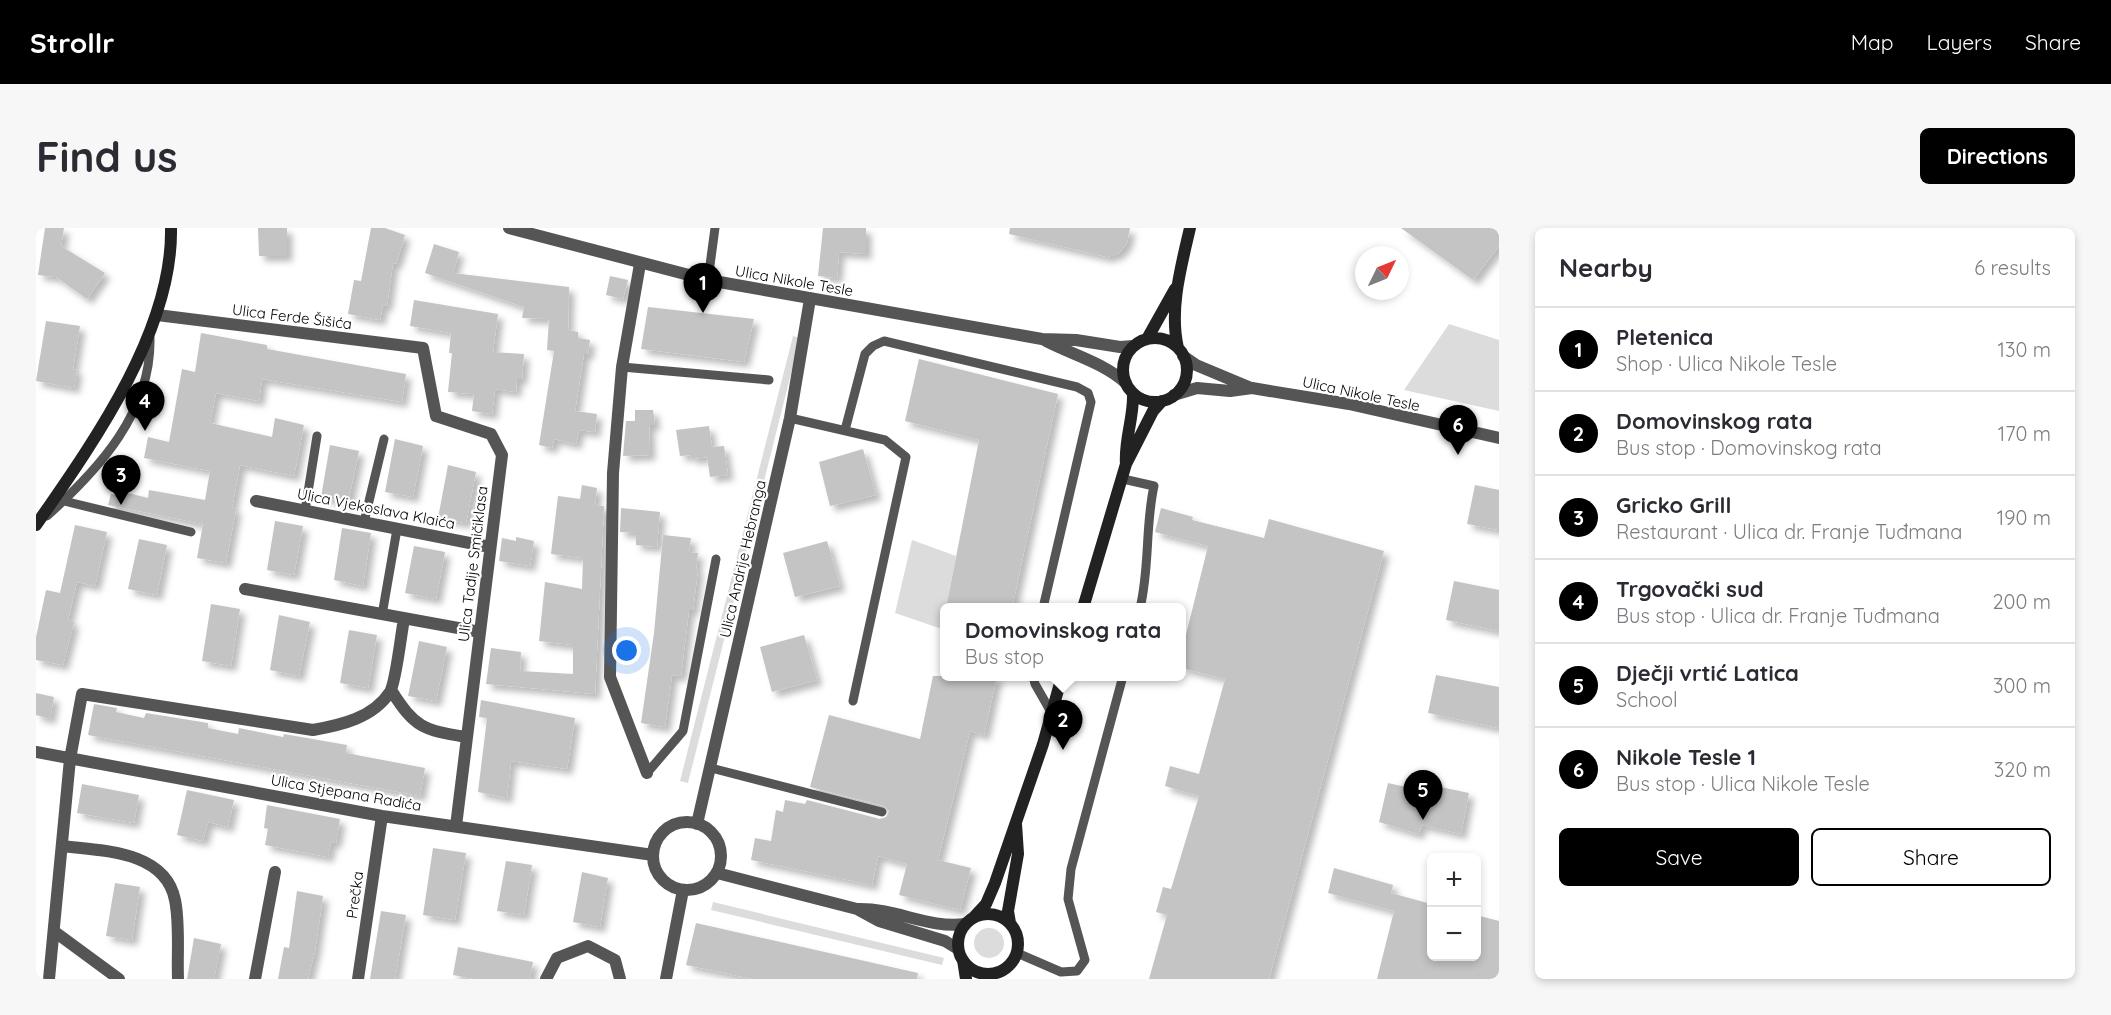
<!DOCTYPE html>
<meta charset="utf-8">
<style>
:root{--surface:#fff;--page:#f7f7f7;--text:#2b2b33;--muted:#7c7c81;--line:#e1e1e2;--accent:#000}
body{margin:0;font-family:Quicksand,sans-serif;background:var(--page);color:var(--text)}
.controls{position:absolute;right:18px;bottom:18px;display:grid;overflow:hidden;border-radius:9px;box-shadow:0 3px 9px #0003}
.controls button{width:54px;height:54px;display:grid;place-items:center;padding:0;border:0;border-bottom:2px solid var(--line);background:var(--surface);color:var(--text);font:30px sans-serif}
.compass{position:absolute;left:1319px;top:18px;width:54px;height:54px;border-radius:50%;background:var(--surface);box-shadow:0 3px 9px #0003;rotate:47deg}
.you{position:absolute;left:591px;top:423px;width:21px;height:21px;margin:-15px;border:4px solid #fff;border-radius:50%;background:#1a73e8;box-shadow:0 0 0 9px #1a73e833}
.badge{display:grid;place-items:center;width:39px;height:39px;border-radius:50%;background:var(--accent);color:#fff;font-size:20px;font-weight:700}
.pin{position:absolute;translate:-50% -50px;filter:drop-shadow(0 2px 3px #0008)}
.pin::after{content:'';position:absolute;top:32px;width:21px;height:18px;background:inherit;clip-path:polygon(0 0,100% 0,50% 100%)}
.popup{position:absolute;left:904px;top:375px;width:246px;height:78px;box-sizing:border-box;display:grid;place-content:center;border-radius:9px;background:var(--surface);filter:drop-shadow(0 2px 4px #0005);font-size:20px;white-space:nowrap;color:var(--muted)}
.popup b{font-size:22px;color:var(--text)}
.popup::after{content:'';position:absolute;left:50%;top:100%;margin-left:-12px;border:12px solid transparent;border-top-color:var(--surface)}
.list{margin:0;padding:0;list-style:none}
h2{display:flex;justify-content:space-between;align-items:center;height:78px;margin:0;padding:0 24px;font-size:26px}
h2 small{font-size:20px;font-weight:400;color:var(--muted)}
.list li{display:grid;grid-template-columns:39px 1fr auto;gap:18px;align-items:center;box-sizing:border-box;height:84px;padding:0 24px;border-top:2px solid var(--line)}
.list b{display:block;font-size:22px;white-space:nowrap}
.list p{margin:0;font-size:20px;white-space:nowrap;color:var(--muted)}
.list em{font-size:20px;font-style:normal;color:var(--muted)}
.actions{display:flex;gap:12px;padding:18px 24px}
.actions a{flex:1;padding:14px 0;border:2px solid var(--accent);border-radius:9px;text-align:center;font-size:21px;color:var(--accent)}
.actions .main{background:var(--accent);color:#fff}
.map{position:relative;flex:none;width:1463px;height:751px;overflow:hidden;border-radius:9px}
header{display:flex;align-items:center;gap:36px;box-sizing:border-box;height:84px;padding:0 30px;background:var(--accent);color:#fff}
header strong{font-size:28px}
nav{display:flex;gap:33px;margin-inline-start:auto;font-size:21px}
.intro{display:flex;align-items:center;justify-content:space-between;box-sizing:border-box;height:144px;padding:0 36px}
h1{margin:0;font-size:42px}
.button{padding:15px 27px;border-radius:9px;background:var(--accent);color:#fff;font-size:21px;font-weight:700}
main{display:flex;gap:36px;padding:0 36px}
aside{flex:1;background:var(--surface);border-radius:9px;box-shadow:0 3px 9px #0003}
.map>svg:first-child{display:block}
.green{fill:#dcdcdc}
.building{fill:#c4c4c4;filter:url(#shadow)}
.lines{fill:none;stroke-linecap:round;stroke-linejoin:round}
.service{stroke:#555;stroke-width:9}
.minor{stroke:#555;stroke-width:12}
.tertiary{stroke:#555;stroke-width:12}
.secondary{stroke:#222;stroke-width:12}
.labels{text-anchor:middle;stroke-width:4.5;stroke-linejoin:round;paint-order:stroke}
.street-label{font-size:15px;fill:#000;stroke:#fff}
</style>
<header>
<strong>Strollr</strong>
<nav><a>Map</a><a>Layers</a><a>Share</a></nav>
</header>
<div class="intro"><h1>Find us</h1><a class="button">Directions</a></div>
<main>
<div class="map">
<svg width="1463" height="751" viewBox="0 0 1463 751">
<defs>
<filter id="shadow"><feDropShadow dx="5.5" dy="5.5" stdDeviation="3" flood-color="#0004"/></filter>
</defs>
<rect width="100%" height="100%" fill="#fff"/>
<path class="green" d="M1413,96l50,16v71l-95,-21z
M757,108l7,2 -112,445 -8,-2z
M876,312l44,16 -14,73 -47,-16z
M677,674l231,56 -2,7 -231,-55z
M938 715a15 15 0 1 1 30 0a15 15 0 1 1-30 0Z"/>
<path class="building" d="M9,0h19l-3,18 44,27 -18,26 -31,-22 -18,-2z
M222,0h29v28h-28z
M335,0h14l20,7 -9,29 -3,-1 -6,43 -4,-1 -3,15 -32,-6 6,-34 7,1z
M787,0h43v26l-27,-2 -2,26 -19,-2z
M974,0h120l-3,15 -8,10 -12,4 -98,-23z
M1365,0h98v18l-26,34z
M398,16l25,8 -6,21 116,14 -1,43 10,2v6l12,2 -2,14h-4l-9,57 22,3 -2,18 -16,-2 -3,14 -22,-5 -2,9 -13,-3 15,-94 -7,-1 2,-31 -27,-1 2,-11 -99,-34z
M574,48l18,4 -5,19 -17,-4z
M378,72l84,14 -5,38 31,2 -2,25h-5l-1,13 -21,-3 -3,25 -20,-3 2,-17 -26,-2 4,-39h-3l2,-20 -41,-7z
M612,79l106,12 -10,43 -103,-13z
M10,93l34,5 -7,43 4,1 -3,18 -38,-7z
M165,105l66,12v4l139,25 -4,28 -140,-23 -3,22 -43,-8 -6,30 62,14 3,-19 29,7 -10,51 -54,-11 -8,43 4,1 -10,54 -29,-5 6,-34 -95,-19 3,-11 12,2 1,-4 24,6 1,-8 56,10 5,-29 -66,-13 4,-21 21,5 13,-73 13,3z
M883,131l139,35 -46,214h-66l33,-168 -74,-19z
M599,182h18l2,15h-6l1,30 -27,1 3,-35h9z
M673,198l3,21 12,-1 4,29 -18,2 -3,-20 -15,2 -1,-4 -11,1 -4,-26z
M359,211l28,7 -10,51 -28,-5z
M294,217l29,6 -11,52 -27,-6z
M827,221l13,46 -46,11 -11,-44z
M412,237l28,7 -10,51 -28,-5z
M546,257l15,3 -2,17 9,1 -9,188 -109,-10 5,-36 30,4 -1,19 53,3v-29l-34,-4 6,-59 37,7 1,-31 -32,-4 7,-58 22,3z
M1439,257l24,5v40l-32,-6z
M585,280l39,4 -3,35 -21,-2v-12l-16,-1z
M1125,280l32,9 -1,3 72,18 5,-19 115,32 -115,428h-120l18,-64 -11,-3 7,-25 8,2 28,-93 -34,-10 5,-20 29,8 26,-95 -43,-11v-17l26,-105 -53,-14z
M239,293l28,5 -9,49 -27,-5z
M39,297l32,7 -12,54 -18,-4 -9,38 6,2 -11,43 -27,-5v-23l10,-47 14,3z
M306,300l29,5 -8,53 -29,-6z
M627,307l28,3 -2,14 9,1 -2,16h2l-5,41h-4l-8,66 -9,-1 -7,52 -24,-4 13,-90z
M480,309l18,4 -4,25 -31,-5 3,-23 14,3z
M103,311l28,6 -10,50 -29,-6z
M791,313l13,45 -45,11 -12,-44z
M378,318l31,6 -9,47 -31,-6z
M1418,353l45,9v41l-53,-11z
M175,376l29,5 -9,57 -29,-5z
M243,387l31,7 -11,54 -29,-6z
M313,402l28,5 -9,53 -28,-5z
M768,407l13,45 -45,12 -12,-45z
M383,413l28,6 -11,54 -28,-5z
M1400,447l63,12v41l-71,-15z
M897,448h64l-13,59 -14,-4 -32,129 33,8 -11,42 -61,-15 8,-31 -29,-8 -6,29 -121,-25 4,-22 16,3 5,-31 7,2 2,-12 20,4 2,-4 73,19 6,-2 3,-6 -5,-5 -74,-19 19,-72 91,24z
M0,465l18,4 -4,22 -14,-4z
M445,472l94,18 -8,51 -56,-8 -4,37 -29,-6 9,-74 -8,-1z
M58,476l23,4 -1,4 28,6 2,-5 62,10v5l30,6 1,-6 44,9 1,-3 63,11 -1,8 79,15 -5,28 -332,-61z
M1352,555l40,9 3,-7 38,8 -8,41 -39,-9 -4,9 -39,-12z
M46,556l57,11 -5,28 -57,-10z
M151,562l47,10 -6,27 -20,-5 -5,19 -26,-6z
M231,577l73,14 -4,24 -5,-1 -3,15 -63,-12 3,-16 -4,-1z
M397,620l33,5 -11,67 -32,-5z
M470,633l26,4 -8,50 -27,-4z
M1298,640l59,17 -2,8 40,11v53h45v-42l23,6v58h-122l17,-68 -66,-18z
M546,644l26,6 -8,49 -27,-5z
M79,655l25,4 -8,53 -26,-4z
M261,663l26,5 -8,55 -7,28h-30l6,-32 5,1z
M345,683l25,4 -11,64h-25z
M660,695l222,50 -1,6h-164l-67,-14z
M158,710l27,6 -7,35h-27z
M422,719l75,15 -3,17h-56l-21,-4z"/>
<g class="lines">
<path class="service" d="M672,52l7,-52
M586,139l147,13
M754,190l95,22 21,17 -53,244
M809,202l20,-76 8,-8 11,-5 193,46 11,6 3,9 -48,206
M1087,251l31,7c-9,40 -4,81 -14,122
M28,273l127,31
M269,283l12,-75
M11,288c52,-47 105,-104 103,-179
M328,294l20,-83
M346,387l15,-86
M997,448l2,8 16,28
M675,540l171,44
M611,545l36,-42 33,-172
M981,725l44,19 16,-1 8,-11 -17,-61 3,-30 52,-193"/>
<path class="minor" d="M604,36l-18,103 -9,106 -3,204 37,96
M121,87l266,33 13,68 55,18 11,21 -46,371
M220,273l234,46
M209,361l235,43
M355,462c24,38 32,40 75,47
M0,524l346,64 271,39
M617 628a34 34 0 1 1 68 0a34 34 0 1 1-68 0Z
M661,596l93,-406 20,-119
M26,618c39,5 103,4 113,54 5,24 2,54 3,79
M681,645l140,36 22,12 66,20 13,8
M822,681c37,-1 71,20 107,15
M19,704l64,47
M13,751l21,-220 12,-65 231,36c28,-5 60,-12 77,-38 6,-10 11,-58 14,-73
M219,751l20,-107
M322,751l24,-163
M510,751l11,-21 31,-12 27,14 5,19
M630,751l17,-89"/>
<path class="tertiary" d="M473,0l199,52 334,59 34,1 44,7 13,-1
M1010,113c27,14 56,21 80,42
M1147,128l13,9 55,23
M1138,167l23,-7 33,3 22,-3 97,16 150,34"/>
<path class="secondary" d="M1087 142a32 32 0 1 1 64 0a32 32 0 1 1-64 0Z
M1111,111l28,-50
M1142,120c-9,-39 3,-81 12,-120
M1090,236c-2,-24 8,-46 7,-71
M0,297c57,-82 137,-194 135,-297
M1047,380l43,-144 27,-53 9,-10
M922 716a30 30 0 1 1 60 0a30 30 0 1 1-60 0Z
M937,690l13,-14 9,-21 48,-139 19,-68
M974,695l-2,-12 10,-57 -2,-30
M927,732l3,19"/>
</g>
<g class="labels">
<g class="street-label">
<text transform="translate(758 53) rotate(10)" y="5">Ulica Nikole Tesle</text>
<text transform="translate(256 89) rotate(7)" y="5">Ulica Ferde Šišića</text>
<text transform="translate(1325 166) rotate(12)" y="5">Ulica Nikole Tesle</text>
<text transform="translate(340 281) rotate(11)" y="5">Ulica Vjekoslava Klaića</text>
<text transform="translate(707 331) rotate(-77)" y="5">Ulica Andrije Hebranga</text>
<text transform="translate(437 336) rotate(-83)" y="5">Ulica Tadije Smičiklasa</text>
<text transform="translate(310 565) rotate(10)" y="5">Ulica Stjepana Radića</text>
<text transform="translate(319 667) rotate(-82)" y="5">Prečka</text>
</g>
</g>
</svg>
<div class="controls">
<button>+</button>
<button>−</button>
</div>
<svg class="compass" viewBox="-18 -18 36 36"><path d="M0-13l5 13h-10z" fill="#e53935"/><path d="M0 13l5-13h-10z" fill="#7c7c81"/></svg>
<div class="you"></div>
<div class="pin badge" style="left:667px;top:85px">1</div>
<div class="pin badge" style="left:1027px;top:522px">2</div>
<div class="popup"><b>Domovinskog rata</b>Bus stop</div>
<div class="pin badge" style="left:85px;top:277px">3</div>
<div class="pin badge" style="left:109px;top:203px">4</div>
<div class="pin badge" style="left:1387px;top:592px">5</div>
<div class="pin badge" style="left:1422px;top:227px">6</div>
</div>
<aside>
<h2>Nearby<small>6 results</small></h2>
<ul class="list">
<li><span class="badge">1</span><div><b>Pletenica</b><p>Shop · Ulica Nikole Tesle</p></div><em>130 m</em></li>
<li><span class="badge">2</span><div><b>Domovinskog rata</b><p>Bus stop · Domovinskog rata</p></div><em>170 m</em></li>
<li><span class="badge">3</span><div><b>Gricko Grill</b><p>Restaurant · Ulica dr. Franje Tuđmana</p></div><em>190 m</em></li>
<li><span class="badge">4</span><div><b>Trgovački sud</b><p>Bus stop · Ulica dr. Franje Tuđmana</p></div><em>200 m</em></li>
<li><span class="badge">5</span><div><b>Dječji vrtić Latica</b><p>School</p></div><em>300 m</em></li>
<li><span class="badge">6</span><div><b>Nikole Tesle 1</b><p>Bus stop · Ulica Nikole Tesle</p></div><em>320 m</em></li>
</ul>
<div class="actions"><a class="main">Save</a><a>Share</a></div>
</aside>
</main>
